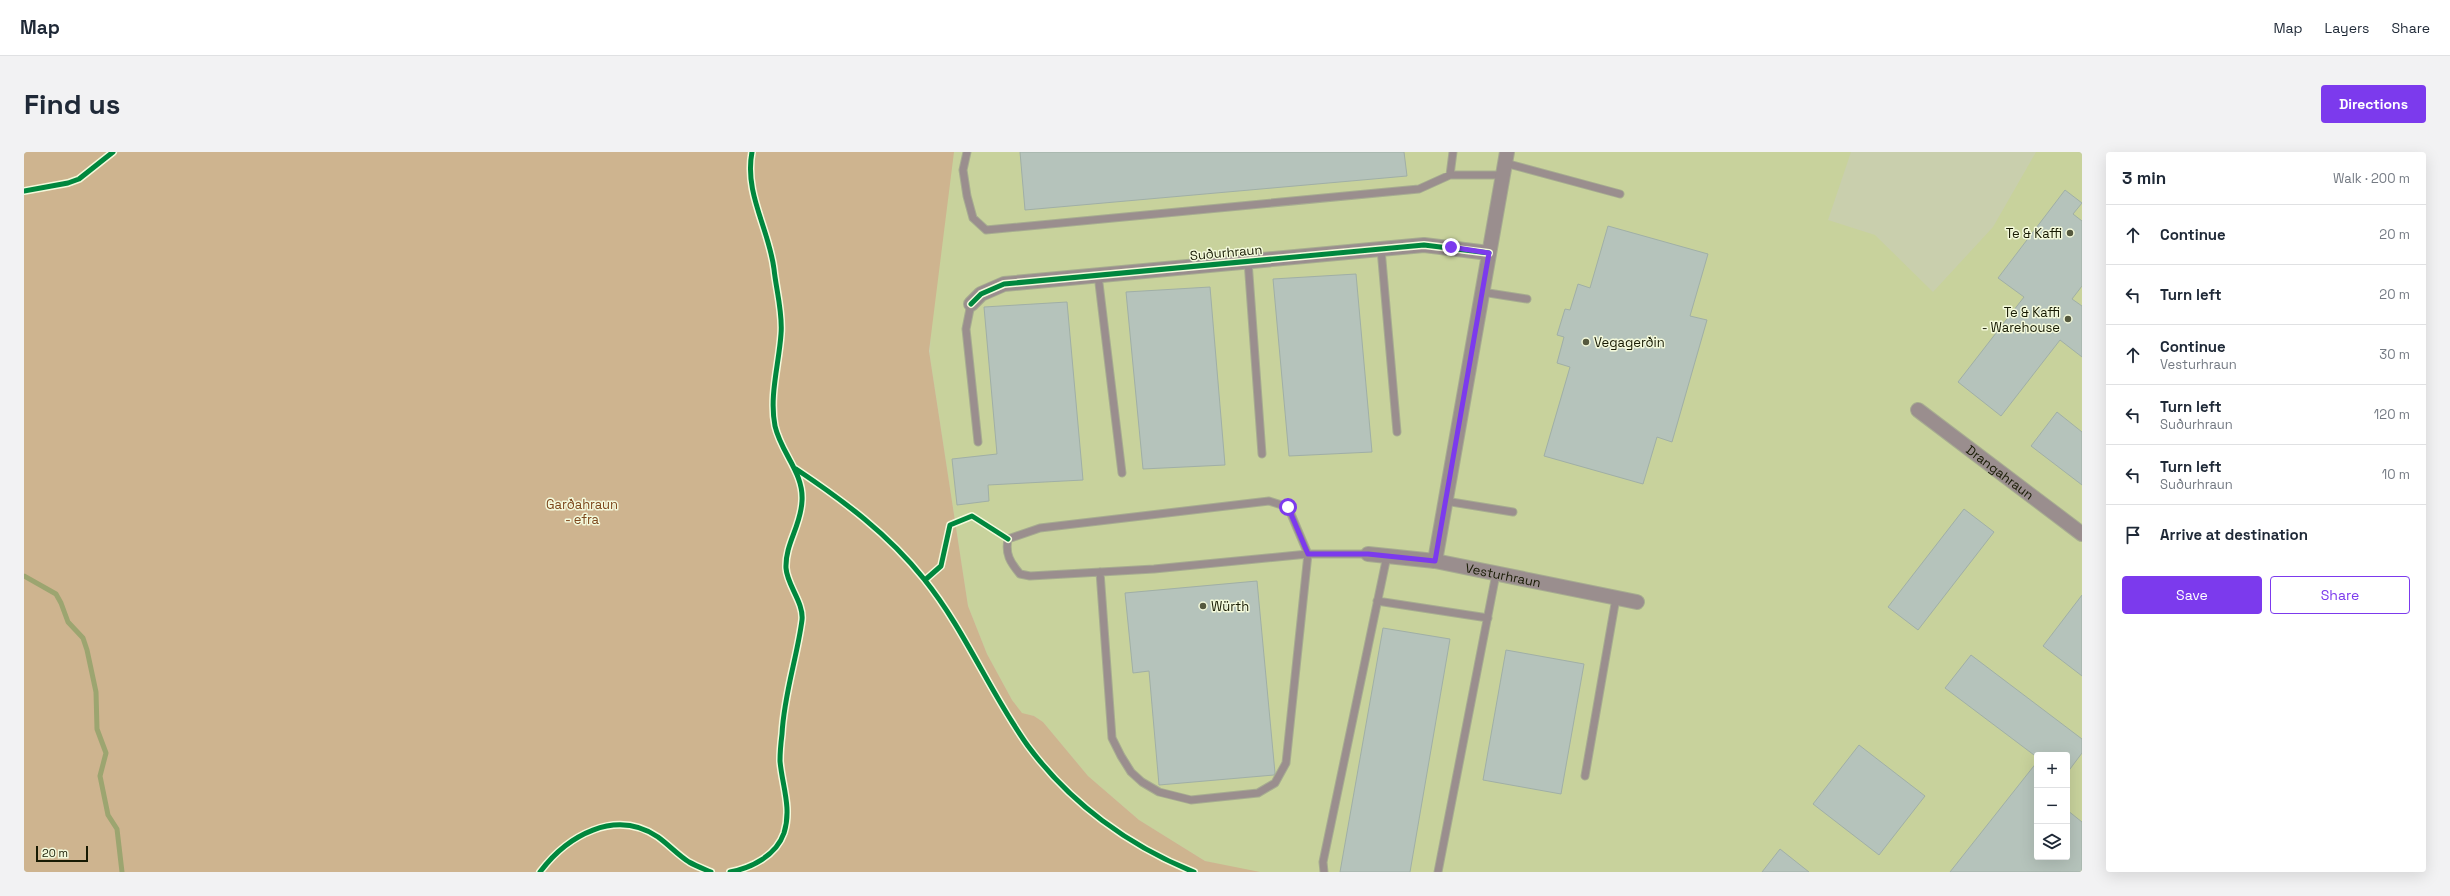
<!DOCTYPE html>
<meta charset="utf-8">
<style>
:root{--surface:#fff;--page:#f2f2f3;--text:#1f2937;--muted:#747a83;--line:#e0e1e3;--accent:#7c3aed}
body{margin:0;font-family:"Space Grotesk",sans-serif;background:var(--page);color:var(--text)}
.controls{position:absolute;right:12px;bottom:12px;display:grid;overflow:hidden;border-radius:4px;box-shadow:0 4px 16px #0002}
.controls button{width:36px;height:36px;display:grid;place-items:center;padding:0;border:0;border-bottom:1px solid var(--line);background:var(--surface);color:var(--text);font:20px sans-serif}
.scale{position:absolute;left:12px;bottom:10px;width:52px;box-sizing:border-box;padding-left:4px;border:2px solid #171a03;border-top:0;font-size:11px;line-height:14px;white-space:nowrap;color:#171a03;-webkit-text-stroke:3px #f4fadc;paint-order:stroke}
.stop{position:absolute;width:12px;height:12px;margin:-9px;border:3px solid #7c3aed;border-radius:50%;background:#fff}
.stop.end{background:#7c3aed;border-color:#fff;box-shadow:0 1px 4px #0008}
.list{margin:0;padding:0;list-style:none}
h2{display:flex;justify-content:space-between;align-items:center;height:52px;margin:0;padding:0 16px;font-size:17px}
h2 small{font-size:13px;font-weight:400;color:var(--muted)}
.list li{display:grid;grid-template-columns:26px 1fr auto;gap:12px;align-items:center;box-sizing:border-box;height:60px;padding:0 16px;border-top:1px solid var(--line)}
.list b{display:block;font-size:15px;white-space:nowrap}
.list p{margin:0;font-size:13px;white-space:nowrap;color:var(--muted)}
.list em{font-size:13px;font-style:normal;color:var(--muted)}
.actions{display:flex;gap:8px;padding:12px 16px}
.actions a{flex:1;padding:9px 0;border:1px solid var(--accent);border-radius:4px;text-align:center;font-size:14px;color:var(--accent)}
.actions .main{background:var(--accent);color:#fff}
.icon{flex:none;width:22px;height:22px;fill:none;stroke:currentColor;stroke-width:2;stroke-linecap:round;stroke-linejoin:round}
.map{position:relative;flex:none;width:2058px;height:720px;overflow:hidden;border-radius:4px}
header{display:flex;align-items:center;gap:24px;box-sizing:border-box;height:56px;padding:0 20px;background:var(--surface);border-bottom:1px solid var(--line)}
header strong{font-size:19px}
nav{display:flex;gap:22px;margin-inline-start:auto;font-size:14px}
.intro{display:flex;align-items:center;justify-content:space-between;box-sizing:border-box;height:96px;padding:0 24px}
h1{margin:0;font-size:28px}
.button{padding:10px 18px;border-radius:4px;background:var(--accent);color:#fff;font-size:14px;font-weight:700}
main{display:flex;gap:24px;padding:0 24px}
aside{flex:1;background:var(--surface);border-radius:4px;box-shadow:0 4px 16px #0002}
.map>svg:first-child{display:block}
.built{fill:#c8d29c;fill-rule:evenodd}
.green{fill:#ceb48f}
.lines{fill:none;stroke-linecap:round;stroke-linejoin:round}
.stream{stroke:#9ca570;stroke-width:5}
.building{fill:#b5c3bb;stroke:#a0afa6}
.service-casing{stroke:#a7ac91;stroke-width:9}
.minor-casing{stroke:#a7ac91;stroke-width:16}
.service{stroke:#9a8e8e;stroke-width:7}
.minor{stroke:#9a8e8e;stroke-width:14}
.cycleway-casing{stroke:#f4fadc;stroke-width:8}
.cycleway{stroke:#00873e;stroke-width:5}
.route{stroke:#7c3aed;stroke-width:5}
.poi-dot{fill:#55593e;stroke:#f4fadc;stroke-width:1.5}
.labels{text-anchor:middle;stroke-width:3;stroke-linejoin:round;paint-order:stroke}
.poi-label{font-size:13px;fill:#171a03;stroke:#f4fadc;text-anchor:end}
.street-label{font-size:13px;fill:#171a03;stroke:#f4fadc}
.park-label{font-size:13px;fill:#7d481d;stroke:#f4fadc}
</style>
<header>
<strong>Map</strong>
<nav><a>Map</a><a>Layers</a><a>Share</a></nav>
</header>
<div class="intro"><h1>Find us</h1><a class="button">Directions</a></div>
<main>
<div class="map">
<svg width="2058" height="720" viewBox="0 0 2058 720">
<rect width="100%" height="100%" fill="#c9cfad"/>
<path class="built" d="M910,0h917l-23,68 47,15 58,57 60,-65 43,-75h46v720h-829l-48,-11 -66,-41 -51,-44 -45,-54 -9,-6 -12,-2 -10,-14 -25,-46 -19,-48 -38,-249zM2013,603h30v102h-30z"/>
<path class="green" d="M0,0h930l-25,199 39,255 19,48 25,46 10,13 12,3 9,6 45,54 51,44 66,41 55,11h-1236z"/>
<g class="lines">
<path class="stream" d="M0,424l32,18 5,9 7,19 15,16 4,12 9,42 1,37 9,24 -6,23 8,39 9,14 5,43"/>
</g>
<path class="building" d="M996,0h384l3,24 -382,34z
M2041,38l17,13 -9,11 9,7v65l-10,13 10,7v51l-22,-17 -59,76 -43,-34 66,-85 -26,-19z
M1584,74l100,28 -18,62 17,4 -35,122 -15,-5 -14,47 -99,-28 26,-89 -13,-4 7,-26 -7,-2 8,-26 5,1 8,-26 12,4z
M1332,122l16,178 -83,4 -16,-177z
M1186,135l15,178 -82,4 -17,-177z
M1043,150l16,178 -95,5 1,16 -32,4 -5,-46 45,-5 -13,-147z
M2033,260l25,20v53l-51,-39z
M1940,357l30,23 -76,98 -30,-23z
M1233,429l18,192 -1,2 -115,10 -10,-114 -16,2 -8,-80z
M2058,443v81l-39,-30z
M1359,476l67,11 -40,233h-70z
M1482,498l78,14 -23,130 -78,-14z
M1947,503l111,84v14l-15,20v-18h-33l-89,-67z
M1835,593l66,51 -46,59 -66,-51z
M2013,610v95h30v-47l15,12v50h-132z
M1756,697l29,23h-47z"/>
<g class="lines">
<defs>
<path id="service" d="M943,0l-4,18 4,26 6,22 13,12 433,-41 31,-14
M1429,0l-3,23h53
M1481,11l115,31
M1357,97l16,183
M1224,109l14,193
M1074,123l24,198
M1458,140l45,7
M947,152l-5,25 12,113
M1421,349l68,11
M1076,420l12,166 9,18 10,16 11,10 17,10 32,8 67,-7 17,-10 11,-20 22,-209 -20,-47 -19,-6 -229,27 -32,11c-3,15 2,23 12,35l10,2 124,-7 154,-15h60
M1353,449l111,17
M1561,624l31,-178
M1300,720l-1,-10 64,-306
M1414,720l58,-298"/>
<g id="minor">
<path d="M947,152l10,-10 23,-10 420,-39 65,8"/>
<path id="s1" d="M1894,258l164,124"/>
<path id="s2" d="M1344,402l67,7 202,41"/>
<path d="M1411,409l72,-409"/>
</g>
</defs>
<use href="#service" class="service-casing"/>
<use href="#minor" class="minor-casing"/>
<use href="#service" class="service"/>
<use href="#minor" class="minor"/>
<defs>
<path id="cycleway" d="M0,39l44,-8 11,-4 34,-27
M947,152l10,-10 23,-10 420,-39 65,8
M772,317c48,32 92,65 128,110 41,51 66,114 104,167 42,57 101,100 166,126
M901,428l16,-14 9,-41 22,-9 36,23
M516,720c27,-36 75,-64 118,-35 11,8 20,18 31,25 7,4 15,7 22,10
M706,720c21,-4 46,-16 54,-39 8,-25 -2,-48 -4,-72 0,-9 1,-19 2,-27 2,-40 15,-76 20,-114 2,-17 -15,-35 -16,-52 -1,-24 15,-42 16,-67 2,-28 -21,-48 -27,-75 -6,-30 4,-62 6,-92 2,-21 -5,-45 -7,-65 -5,-40 -30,-76 -22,-117"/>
</defs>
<use href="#cycleway" class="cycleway-casing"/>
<use href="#cycleway" class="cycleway"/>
</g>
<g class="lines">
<path class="route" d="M1264,355l20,47h60l67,7 54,-308 -38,-6"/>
</g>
<g class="poi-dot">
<circle cx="2046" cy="81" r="4"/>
<circle cx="2044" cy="167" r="4"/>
<circle cx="1562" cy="190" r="4"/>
<circle cx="1179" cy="454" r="4"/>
</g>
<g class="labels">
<g class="poi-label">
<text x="2038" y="86">Te &amp; Kaffi</text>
<text x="2036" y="165">Te &amp; Kaffi<tspan x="2036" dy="15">- Warehouse</tspan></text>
<text x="1570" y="195" text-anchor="start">Vegagerðin</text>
<text x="1187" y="459" text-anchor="start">Würth</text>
</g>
<g class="street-label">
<text transform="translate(1202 100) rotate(-5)" y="5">Suðurhraun</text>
<text dy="5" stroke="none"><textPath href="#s1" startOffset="103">Drangahraun</textPath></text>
<text dy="5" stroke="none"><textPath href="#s2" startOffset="137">Vesturhraun</textPath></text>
</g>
<g class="park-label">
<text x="558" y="357">Garðahraun<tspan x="558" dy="15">- efra</tspan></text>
</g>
</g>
</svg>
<div class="controls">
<button>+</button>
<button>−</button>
<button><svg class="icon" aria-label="layers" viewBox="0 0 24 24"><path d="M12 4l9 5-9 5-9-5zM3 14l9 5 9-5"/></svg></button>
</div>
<div class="scale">20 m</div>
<div class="stop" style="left:1264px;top:355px"></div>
<div class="stop end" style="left:1427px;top:95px"></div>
</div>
<aside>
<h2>3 min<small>Walk · 200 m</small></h2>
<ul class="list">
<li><svg class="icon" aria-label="ahead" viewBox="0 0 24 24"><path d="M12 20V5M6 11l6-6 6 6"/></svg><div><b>Continue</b></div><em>20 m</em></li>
<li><svg class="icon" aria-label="left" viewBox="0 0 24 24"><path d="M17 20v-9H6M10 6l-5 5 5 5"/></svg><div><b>Turn left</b></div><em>20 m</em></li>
<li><svg class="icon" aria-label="ahead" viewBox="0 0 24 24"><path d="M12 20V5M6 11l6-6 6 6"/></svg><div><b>Continue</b><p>Vesturhraun</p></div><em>30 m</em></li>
<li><svg class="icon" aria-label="left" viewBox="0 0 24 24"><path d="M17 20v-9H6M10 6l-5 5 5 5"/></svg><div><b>Turn left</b><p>Suðurhraun</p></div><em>120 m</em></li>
<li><svg class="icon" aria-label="left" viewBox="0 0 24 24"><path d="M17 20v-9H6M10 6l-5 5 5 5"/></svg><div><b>Turn left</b><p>Suðurhraun</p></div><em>10 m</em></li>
<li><svg class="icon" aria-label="arrive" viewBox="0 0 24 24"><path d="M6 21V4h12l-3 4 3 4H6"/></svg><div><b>Arrive at destination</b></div></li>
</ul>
<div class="actions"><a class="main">Save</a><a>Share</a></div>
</aside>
</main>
